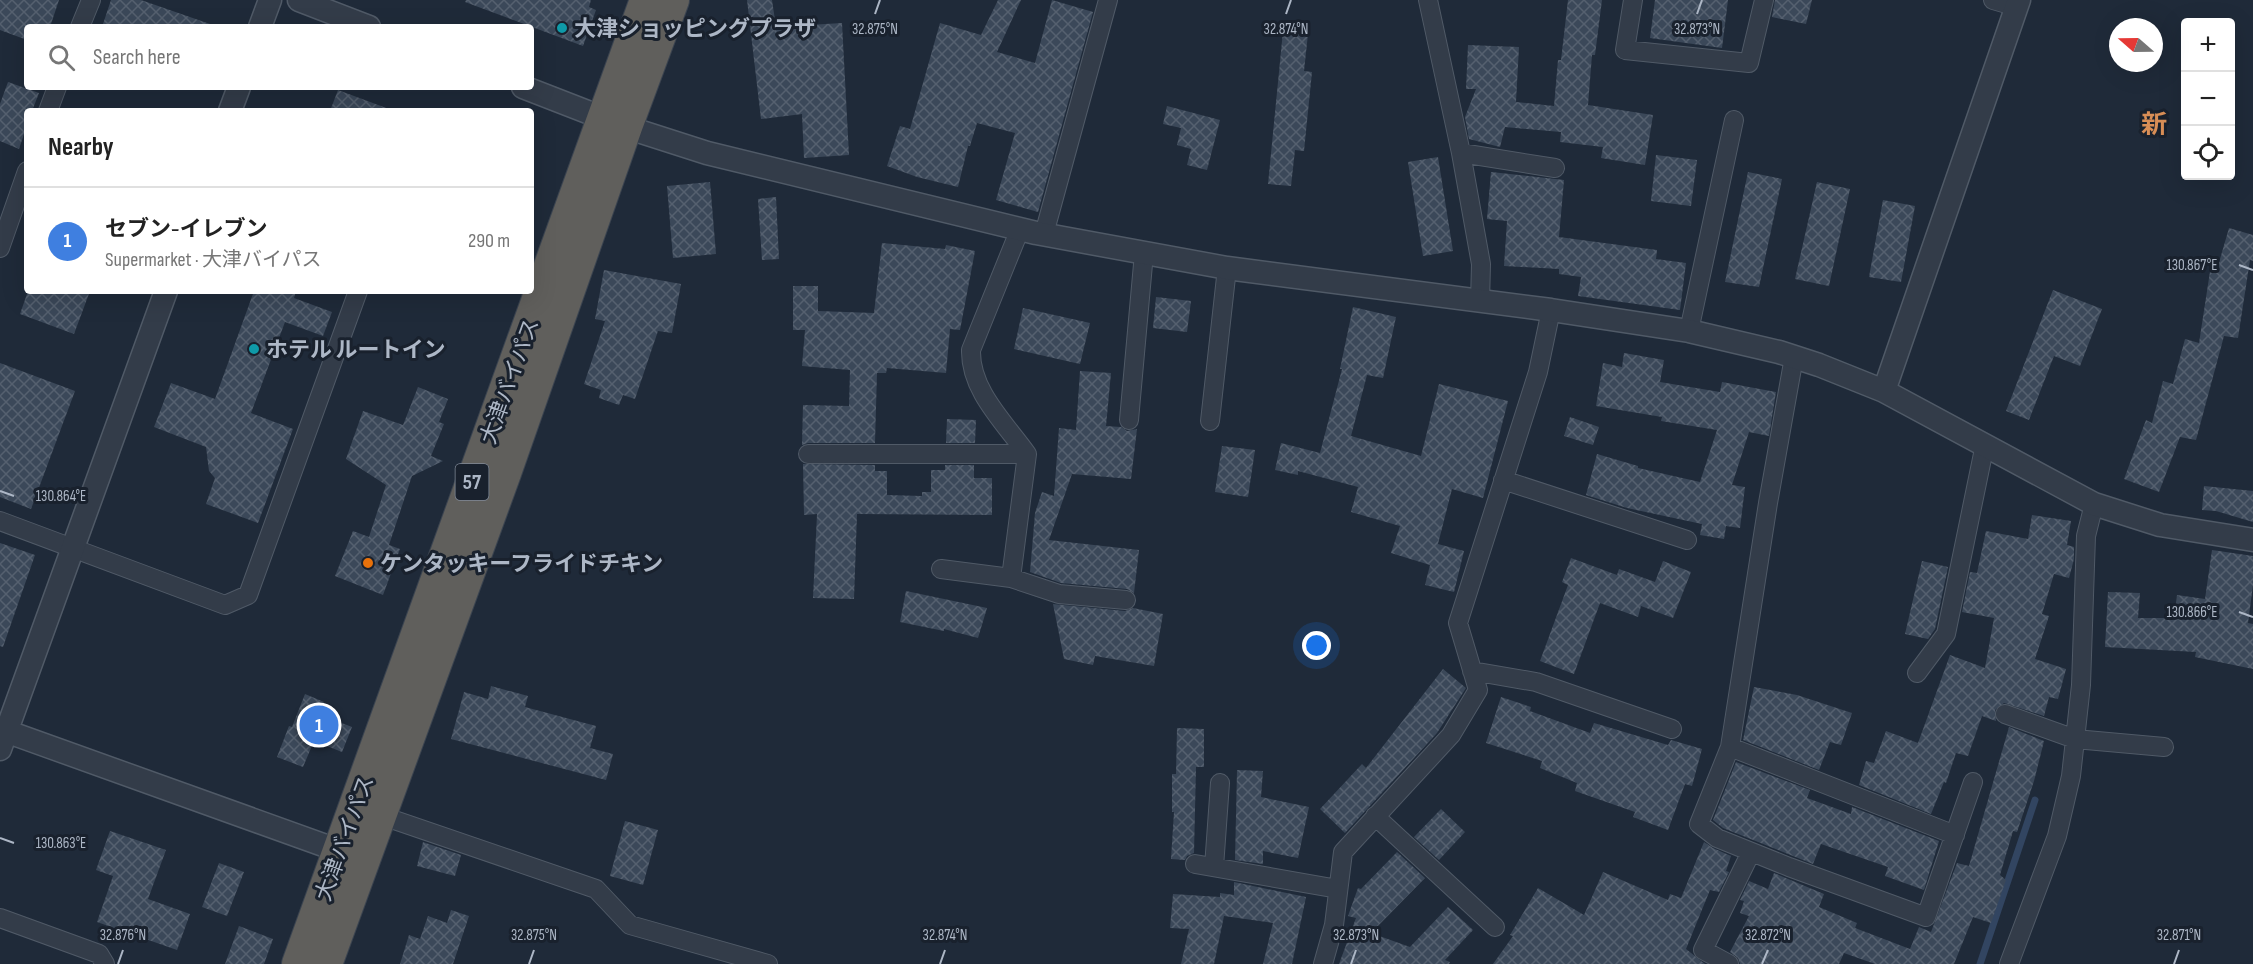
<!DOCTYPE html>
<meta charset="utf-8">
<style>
:root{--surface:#fff;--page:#f6f6f6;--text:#222;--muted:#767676;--line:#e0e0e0;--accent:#111827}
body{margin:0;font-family:"Sofia Sans Condensed","Noto Sans JP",sans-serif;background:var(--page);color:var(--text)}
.controls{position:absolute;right:18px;top:18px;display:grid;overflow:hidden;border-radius:6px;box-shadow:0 6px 24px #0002}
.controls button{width:54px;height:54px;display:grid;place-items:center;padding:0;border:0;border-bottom:2px solid var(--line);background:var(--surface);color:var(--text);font:30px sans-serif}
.compass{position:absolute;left:2109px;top:18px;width:54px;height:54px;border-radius:50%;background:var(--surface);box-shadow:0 6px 24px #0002;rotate:290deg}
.you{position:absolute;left:1317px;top:646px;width:21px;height:21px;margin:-15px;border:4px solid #fff;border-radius:50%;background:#1a73e8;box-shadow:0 0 0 9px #1a73e833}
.badge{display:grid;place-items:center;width:39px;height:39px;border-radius:50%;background:var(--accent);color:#fff;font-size:20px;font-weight:700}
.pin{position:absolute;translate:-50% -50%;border:3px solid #fff;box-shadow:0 2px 6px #0006}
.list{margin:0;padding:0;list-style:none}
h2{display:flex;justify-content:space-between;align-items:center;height:78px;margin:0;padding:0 24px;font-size:26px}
h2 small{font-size:20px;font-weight:400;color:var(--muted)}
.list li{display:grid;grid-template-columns:39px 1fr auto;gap:18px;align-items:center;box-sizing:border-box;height:108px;padding:0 24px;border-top:2px solid var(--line)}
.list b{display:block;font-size:22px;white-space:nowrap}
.list p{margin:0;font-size:20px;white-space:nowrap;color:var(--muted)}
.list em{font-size:20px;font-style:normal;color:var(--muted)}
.icon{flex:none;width:33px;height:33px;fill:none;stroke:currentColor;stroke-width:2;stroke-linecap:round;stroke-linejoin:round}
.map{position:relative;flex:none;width:2253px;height:964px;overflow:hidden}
.search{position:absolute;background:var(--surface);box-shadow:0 6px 24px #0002;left:24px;top:24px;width:510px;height:66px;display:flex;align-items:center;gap:15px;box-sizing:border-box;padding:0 21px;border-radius:6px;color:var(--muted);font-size:22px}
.panel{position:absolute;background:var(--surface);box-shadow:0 6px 24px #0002;left:24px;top:108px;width:510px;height:186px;border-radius:6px}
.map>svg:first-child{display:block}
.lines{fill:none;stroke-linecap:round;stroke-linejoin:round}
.stream{stroke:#324561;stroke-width:7}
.building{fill:url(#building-cross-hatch)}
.minor-casing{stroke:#505a67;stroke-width:20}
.tertiary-casing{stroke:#505a67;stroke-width:25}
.trunk-casing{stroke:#3b4450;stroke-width:34}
.minor{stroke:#333c49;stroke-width:18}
.tertiary{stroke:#333c49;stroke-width:22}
.trunk{stroke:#605f5c;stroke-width:32}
.ticks{fill:none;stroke:#adb7c6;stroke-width:2}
.culture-dot{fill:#0f9aa8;stroke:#19212d;stroke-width:2}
.food-dot{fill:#e8710a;stroke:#19212d;stroke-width:2}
.labels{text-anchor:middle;stroke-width:6;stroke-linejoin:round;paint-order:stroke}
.shield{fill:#19212d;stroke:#818a98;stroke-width:1.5}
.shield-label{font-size:21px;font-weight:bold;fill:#adb7c6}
.poi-label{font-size:22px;font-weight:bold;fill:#adb7c6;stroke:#19212d;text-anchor:start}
.street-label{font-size:22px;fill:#adb7c6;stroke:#19212d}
.quarter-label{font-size:26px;font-weight:bold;fill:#d88e56;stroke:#19212d}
.ticks-label{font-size:15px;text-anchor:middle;fill:#adb7c6;stroke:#19212d;stroke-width:6;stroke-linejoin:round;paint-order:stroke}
</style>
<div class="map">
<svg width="2253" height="964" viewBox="0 0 2253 964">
<defs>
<pattern id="building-cross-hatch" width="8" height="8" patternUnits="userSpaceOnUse" patternTransform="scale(1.5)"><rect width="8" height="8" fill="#3b4859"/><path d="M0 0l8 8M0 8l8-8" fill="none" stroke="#55606f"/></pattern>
</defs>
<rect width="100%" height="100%" fill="#1f2a39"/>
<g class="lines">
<path class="stream" d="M1980,964l55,-164"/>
</g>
<path class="building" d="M0,0h59l-9,27h-23v13l-27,-10z
M111,0h30l69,24 -1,3h-107z
M466,0h125l-2,7 7,3 -13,36 -118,-44z
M747,0h25l4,27 66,-4 7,132 -45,3 -2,-44 -41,5z
M998,0h23l-24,52 38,11 17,-63 41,12 -55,200 -42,-12 19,-67 -38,-10 -7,23h-2l-10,41 -41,-10 -30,-11 13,-40 10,3 30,-106 41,12z
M1568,0h34l-7,55h-3l-4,50 65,10 -8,50 -44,-7 2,-11 -43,-5 1,-10 -56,-5 -5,20 -31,-8 -4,-22 11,-28h-10l2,-44 51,2 -3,55 38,4 4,-46h3z
M1655,0h73l-6,48 -72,-10z
M1775,0h37l-6,24 -34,-7z
M1283,31l25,3 -4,37 8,1 -8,79 -9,-1 -4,36 -23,-2z
M8,82l31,11 -7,18h-5v14l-8,24 -19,-8v-37z
M338,90l51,19 -1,2h-58z
M1167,106l53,14 -13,50 -20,-5 4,-16 -14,-4 4,-17 -18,-4z
M1656,155l41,5 -6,46 -40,-5z
M1438,157l15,94 -30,5 -15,-94z
M1491,172l73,8 -5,57 98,13 -1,9 30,4 -6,47 -102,-14 3,-19 -22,-3v-5l-55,-3 3,-45 -20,-2z
M1748,172l34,7 -23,108 -34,-5z
M710,182l6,72 -43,4 -6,-72z
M1817,182l33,7 -21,97 -34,-7z
M776,197l3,62 -17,1 -4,-61z
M1883,200l32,6 -14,76 -32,-5z
M2229,228l24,7v26l-3,-1 -12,78 -14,-2 -28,104 -16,-3 -21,55 -35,-13 22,-59 6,3 11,-42 10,3 12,-45 14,4 12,-78 7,1z
M882,243l63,6 1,-4 29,6 -15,79 -10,-1 -4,44 -59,-5 -1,5h-9l-2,70h-67l-6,2 1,-40 46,1 1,-36 -48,-4 3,-36h-12v-44h25v25l56,2z
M604,270l77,14 -9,49 -14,-2 -23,68 -12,-4 -4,10 -20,-7 2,-8 -17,-6 21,-63 -10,-2z
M2053,290l49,19 -22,57 -26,-10 -25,64 -23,-9z
M28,291h62l-16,43 -54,-20z
M254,291h42l-2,7 38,14 -9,24 -38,-14 -34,91 42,16 -35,94 -52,-19 9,-26 -6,-7 -3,-24 -52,-20 17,-44 44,16z
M1156,297l35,4 -4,31 -34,-4z
M1353,307l43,10 -13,61 -16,-3 -16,61 70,20 18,-72 69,17 -25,97 -31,-9 -14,55 26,7 -10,41 -29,-7 5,-20 -39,-12 9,-27 -49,-14 7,-25 -60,-16v4l-23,-5 6,-27 39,10 22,-84h-2z
M1023,308l67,15 -10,41 -66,-15z
M1624,353l40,7 -4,22 60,10 2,-10 54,10 -7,44 -20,-4 -17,53 13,2 -5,41 -14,-2 -2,13 -24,-4 2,-11 -75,-16 -41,-13 11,-41 41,12v2l62,14 17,-52 -56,-9 1,-4 -66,-11 7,-43 19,4z
M0,363l75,28 -44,118 -31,-12z
M1080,371l31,2 -5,53 15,1 6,4 10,-2 -6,50 -59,-5 -23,66 90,10 -5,43 -7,-4 -66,-6 -31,-11 5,-59 7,-21 12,4 5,-68 17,2z
M418,387l30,12 -9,23 5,2 -13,32 12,5 -31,15 -23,69 11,4 -17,46 -48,-19 18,-45 16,6 17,-52 -40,-26 17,-48 40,14z
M1570,417l29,10 -6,18 -29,-9z
M947,419l29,1 -1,23h-29z
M1222,446l33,4 -7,47 -33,-5z
M803,464l72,1v6h12v24l35,1v-4h9v-22h14v-5h29v13h18v37l-135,-1 -3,85 -41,-1 4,-84 -13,1z
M2204,486l49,5v31l-37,-11 -14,-1z
M2032,515l39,6 -4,24 7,2v12l-5,19 -15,-4 -12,40 7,2 -14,43 31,10 -8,30 -9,-2 -5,19 -40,-13 -9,7 1,11 -14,-5 -14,40 -12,-3 -10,30 -2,-1 -13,32 -72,-29 7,-24 8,2 12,-32 32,12 32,-88 35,13 9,-50 -32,-6 8,-40 7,1 9,-42 42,8z
M0,543l35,12 -32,92 -3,-1z
M2212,550l41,6v29l-5,38 5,1v45l-58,-12 1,-5 -91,-5 3,-55 32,1 -2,25h36l3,-23 28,4z
M1571,558l46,17 2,-6 36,13 8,-21 28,11 -18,46 -32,-12 -3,11 -38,-14 -26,71 -34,-13 28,-76 -6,-3z
M1922,561l26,6 -13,62 -7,10 -23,-5z
M906,591l81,17 -9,30 -34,-9v2l-44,-9z
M1053,604l72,7 8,-3 30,6 -9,52 -59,-10 -2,9 -29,-6z
M1443,669l23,19 -29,45 -92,100 -25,-24 42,-45 4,4z
M491,686l37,10 -3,11 71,19 -6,22 23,6 -7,26 -155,-41 13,-47 24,7z
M1754,687l43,8 55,18 -11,32 -11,-3 -11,28 -76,-30z
M305,694l19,8 -5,12 33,13 -10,25 -28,-11 -11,26 -26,-10 12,-31 3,1z
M1501,697l30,10 -1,4 60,22 4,-10 74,22 3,-5 31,9 -10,37 -7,-2 -17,46 -35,-13 2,-5 -60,-21 2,-8 -37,-15 2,-7 -56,-18z
M2009,727l35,14 -10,40 -17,51 -4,-1 -13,44 6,5 -15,43 -18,-6 -19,47h-79l-31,-11 -5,11h-99l-2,-6 -8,-6 19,-36 -9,-3 4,-12 -4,-1 9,-19 19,8 6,-16 50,21 -5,13 38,16 -2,5 55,21 9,-22 12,5 26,-69 12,3z
M1177,728l27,1v38h-8l-2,86 -7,3 -2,4 -14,-1 3,-47h-2v-38h4z
M1736,762l74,28 -3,8 44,16 1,-7 87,34 -15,49 -39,-14 3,-9 -67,-23 -8,20 -90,-36 -10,-8z
M1237,770l26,1 -2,26 48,10 -11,51 -35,-7v13l-28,-4z
M1441,809l24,23 -26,28 -25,-23z
M625,821l33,9 -15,55 -33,-9z
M110,831l56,19 -18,49 42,15 -13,36 -80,-28 16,-46 -17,-6z
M423,842l38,13 -6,21 -38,-10z
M1704,842l9,6 18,8 -5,15 3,1 -10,20 -9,-2 -24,59 19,15h-212l20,-28 -3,-1 28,-47 46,27 19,-43 65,28 2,-6 11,4z
M1397,852l28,26 -54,55 39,14 38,-40 25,23 -28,30 5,2 -1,2h-110l17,-46 -8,-2 10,-28 3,1z
M219,863l25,9 -17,44 -25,-9z
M1234,882l72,15 -14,67h-29l10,-41 -49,-7 -10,48h-33l8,-35 -19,-1 3,-34 47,3v-4l14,2z
M451,910l18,6 -16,48h-53l9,-29 11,4 8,-23 19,7z
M239,926l34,13 -9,25h-39z"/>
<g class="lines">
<defs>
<path id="minor" d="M1428,0l33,153 20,111 -1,38
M1633,0l-8,50 124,13 15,-63
M1993,0l24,7
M80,27l11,-27
M48,111l9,-24
M1461,153l94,15
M1044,234l64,-234
M0,248l27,-77
M1689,331l45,-211
M1794,357l-26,146 -38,244 -31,77 18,14 72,29 137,50 47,-135
M1129,420l15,-167
M1210,421l17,-153
M808,454h219
M1503,480l184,60
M0,521l225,84 23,-10 110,-304
M941,569l70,9 16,-124c-23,-32 -57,-64 -56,-104l49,-121
M1011,578l48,16 67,6
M1472,671l64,11 136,47
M1917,673l29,-39 39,-190
M2005,714l70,25 89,8
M1730,747l225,88
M371,812l225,77 34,36 138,39
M1375,816l120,111
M1195,864l143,25
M1214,867l6,-84
M0,918l99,36 6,10
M1323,964l11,-39 9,-73 108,-117 27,-45 -20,-67 80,-251 13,-62
M1729,964l-26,-14 48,-98
M2009,964l48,-128 14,-60 10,-91 5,-149 8,-32"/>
<path id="tertiary" d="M299,0l70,27
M260,27l10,-27
M523,87l103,40 81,26 329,80 191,35 324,42 138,21 90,21 40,13 65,26 210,113 66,21 93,15
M230,111l9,-24
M1884,391l135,-391
M0,729l351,126
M0,749l166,-458"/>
<path id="trunk" d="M298,964l348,-964
M326,964l179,-491 121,-346 47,-127"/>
</defs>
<use href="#minor" class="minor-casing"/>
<use href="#tertiary" class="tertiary-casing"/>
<use href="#trunk" class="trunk-casing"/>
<use href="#minor" class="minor"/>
<use href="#tertiary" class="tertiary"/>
<use href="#trunk" class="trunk"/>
</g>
<path class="ticks" d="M875,14l5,-14M1286,14l5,-14M1697,14l5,-14M2239,265l14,5M0,491l14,5M2239,612l14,5M0,838l14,5M118,964l5,-14M529,964l5,-14M940,964l5,-14M1351,964l5,-14M1762,964l6,-14M2174,964l5,-14"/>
<g class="culture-dot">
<circle cx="562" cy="28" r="6"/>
<circle cx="254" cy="349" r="6"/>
</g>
<circle class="food-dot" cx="368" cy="563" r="6"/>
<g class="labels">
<rect class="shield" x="455.5" y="464" width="33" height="36" rx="4.5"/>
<g class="shield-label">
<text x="472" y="489">57</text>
</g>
<g class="poi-label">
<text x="574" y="36">大津ショッピングプラザ</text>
<text x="266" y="357">ホテル ルートイン</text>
<text x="380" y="571">ケンタッキーフライドチキン</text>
</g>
<g class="street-label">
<text transform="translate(509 381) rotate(-70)" y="8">大津バイパス</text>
<text transform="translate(344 838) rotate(-70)" y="8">大津バイパス</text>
</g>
<g class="quarter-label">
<text x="2154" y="133">新</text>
</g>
</g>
<g class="ticks-label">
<text x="875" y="34">32.875°N</text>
<text x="1286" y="34">32.874°N</text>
<text x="1697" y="34">32.873°N</text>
<text x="2192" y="270">130.867°E</text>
<text x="61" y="501">130.864°E</text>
<text x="2192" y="617">130.866°E</text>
<text x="61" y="848">130.863°E</text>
<text x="123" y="940">32.876°N</text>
<text x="534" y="940">32.875°N</text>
<text x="945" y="940">32.874°N</text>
<text x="1356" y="940">32.873°N</text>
<text x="1768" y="940">32.872°N</text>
<text x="2179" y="940">32.871°N</text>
</g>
</svg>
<div class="controls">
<button>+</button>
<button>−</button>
<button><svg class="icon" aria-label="locate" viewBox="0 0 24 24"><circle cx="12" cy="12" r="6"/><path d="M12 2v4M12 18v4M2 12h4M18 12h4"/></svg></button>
</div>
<svg class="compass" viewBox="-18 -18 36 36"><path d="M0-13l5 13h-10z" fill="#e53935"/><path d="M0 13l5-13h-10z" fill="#767676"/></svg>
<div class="you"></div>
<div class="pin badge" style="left:319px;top:725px;background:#3f7fe0">1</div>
<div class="search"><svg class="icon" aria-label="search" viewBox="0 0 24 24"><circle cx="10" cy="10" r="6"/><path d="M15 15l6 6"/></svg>Search here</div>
<section class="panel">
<h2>Nearby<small></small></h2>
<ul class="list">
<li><span class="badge" style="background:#3f7fe0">1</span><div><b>セブン-イレブン</b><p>Supermarket · 大津バイパス</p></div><em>290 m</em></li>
</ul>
</section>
</div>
